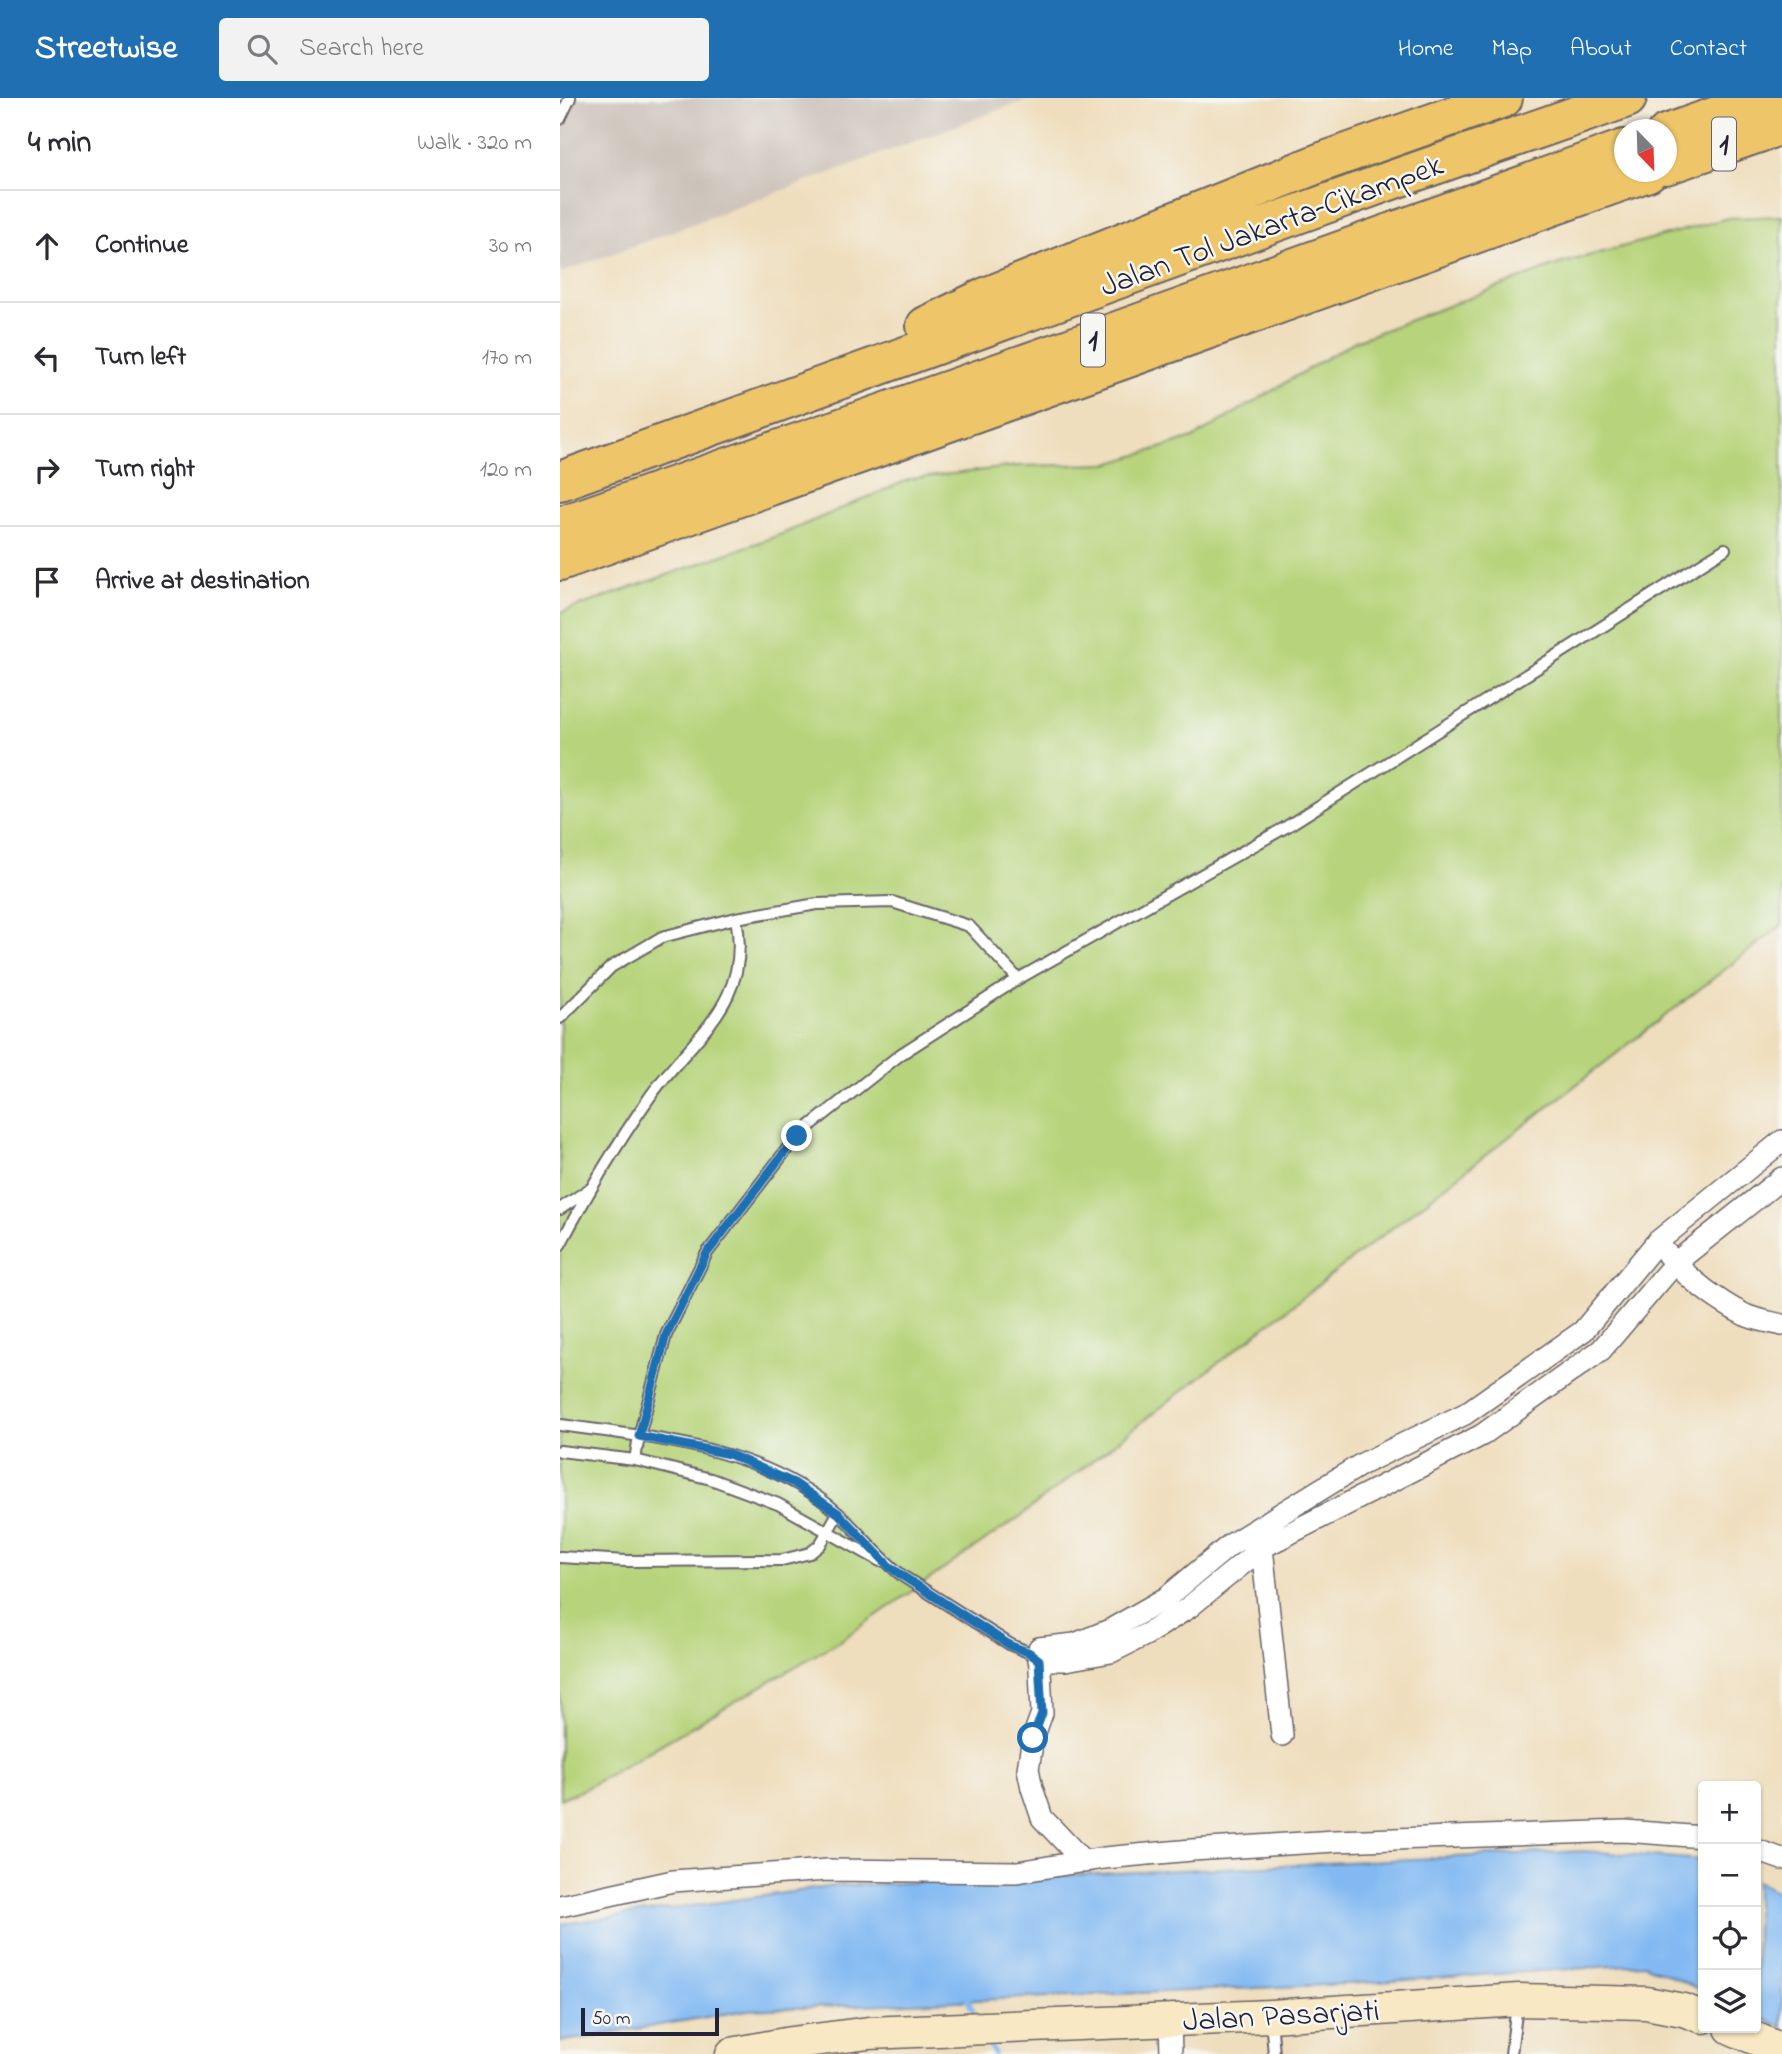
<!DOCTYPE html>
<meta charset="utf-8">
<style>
:root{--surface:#fff;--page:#f2f2f3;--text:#2b2b33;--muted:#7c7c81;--line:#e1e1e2;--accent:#1f6fb2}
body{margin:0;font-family:"Indie Flower",sans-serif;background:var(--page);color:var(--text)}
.controls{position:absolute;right:21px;bottom:21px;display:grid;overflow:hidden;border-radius:7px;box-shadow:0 2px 5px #0004}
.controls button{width:63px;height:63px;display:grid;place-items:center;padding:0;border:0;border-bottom:2px solid var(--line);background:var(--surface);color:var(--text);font:35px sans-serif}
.compass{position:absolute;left:1054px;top:21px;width:63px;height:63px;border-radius:50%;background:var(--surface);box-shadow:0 2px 5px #0004;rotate:157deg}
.scale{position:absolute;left:21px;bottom:18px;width:138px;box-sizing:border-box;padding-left:7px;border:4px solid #22223b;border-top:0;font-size:19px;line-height:24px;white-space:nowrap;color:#22223b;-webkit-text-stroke:5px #f6f6f2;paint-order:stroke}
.stop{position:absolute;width:21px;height:21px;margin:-16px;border:5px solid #1f6fb2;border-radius:50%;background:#fff}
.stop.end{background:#1f6fb2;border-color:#fff;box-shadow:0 2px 7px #0008}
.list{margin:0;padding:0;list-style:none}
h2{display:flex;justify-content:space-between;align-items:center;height:91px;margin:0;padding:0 28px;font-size:30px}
h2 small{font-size:23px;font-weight:400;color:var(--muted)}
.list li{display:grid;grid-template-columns:46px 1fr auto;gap:21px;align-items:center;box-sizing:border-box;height:112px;padding:0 28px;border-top:2px solid var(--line)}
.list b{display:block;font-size:26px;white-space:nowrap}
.list em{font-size:23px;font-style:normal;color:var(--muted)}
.icon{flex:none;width:38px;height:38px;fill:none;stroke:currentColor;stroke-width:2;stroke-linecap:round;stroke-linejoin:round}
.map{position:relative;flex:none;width:1222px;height:1956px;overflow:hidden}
header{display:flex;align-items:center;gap:42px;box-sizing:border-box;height:98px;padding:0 35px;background:var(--accent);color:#fff}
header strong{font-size:33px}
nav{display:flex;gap:38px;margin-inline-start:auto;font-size:24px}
.search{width:490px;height:63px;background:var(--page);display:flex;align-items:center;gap:18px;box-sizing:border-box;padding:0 24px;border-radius:7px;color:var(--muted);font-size:26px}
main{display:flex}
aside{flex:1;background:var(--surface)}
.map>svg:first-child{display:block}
.industrial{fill:#ccc2b9}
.green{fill:#b7d47b;stroke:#6c7b5b;stroke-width:2}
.water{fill:#82b9f2;stroke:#526e96;stroke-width:2}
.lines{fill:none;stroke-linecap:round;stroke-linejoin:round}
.stream{stroke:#82b9f2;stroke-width:5}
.lane-casing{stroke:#6a6468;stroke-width:14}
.street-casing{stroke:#6a6468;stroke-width:24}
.secondary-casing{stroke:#6a6468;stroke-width:35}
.highway-casing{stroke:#6a6468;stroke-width:42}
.lane{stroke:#fff;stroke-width:10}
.street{stroke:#fff;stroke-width:21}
.secondary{stroke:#f8e8c3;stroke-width:32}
.highway{stroke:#eec569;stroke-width:38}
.route{stroke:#1f6fb2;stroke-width:9}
.labels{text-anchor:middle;stroke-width:5;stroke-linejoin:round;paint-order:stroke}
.shield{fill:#f6f6f2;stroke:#626272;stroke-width:2}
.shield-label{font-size:30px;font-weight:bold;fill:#22223b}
.street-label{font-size:32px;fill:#22223b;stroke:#f6f6f2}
</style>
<header>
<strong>Streetwise</strong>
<div class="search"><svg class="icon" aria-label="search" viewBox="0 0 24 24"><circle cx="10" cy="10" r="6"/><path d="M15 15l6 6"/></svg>Search here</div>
<nav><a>Home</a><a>Map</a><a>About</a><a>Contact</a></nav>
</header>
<main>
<aside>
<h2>4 min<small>Walk · 320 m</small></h2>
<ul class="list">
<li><svg class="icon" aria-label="ahead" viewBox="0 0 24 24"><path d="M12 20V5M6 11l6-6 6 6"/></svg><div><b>Continue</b></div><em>30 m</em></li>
<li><svg class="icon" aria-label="left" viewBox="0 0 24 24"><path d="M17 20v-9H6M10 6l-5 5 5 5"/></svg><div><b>Turn left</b></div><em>170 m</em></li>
<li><svg class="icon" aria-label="right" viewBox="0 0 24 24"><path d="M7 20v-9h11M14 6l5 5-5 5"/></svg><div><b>Turn right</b></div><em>120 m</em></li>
<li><svg class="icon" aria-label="arrive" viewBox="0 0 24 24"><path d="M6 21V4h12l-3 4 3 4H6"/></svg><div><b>Arrive at destination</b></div></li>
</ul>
</aside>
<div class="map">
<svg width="1222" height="1956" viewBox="0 0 1222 1956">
<rect width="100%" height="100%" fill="#f6f6f2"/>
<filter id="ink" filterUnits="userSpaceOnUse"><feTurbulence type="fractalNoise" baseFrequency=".0143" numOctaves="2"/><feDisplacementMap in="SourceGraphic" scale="14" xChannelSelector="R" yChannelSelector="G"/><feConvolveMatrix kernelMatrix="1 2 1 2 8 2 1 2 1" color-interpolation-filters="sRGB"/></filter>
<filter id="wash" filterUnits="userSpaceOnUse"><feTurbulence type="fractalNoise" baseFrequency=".00686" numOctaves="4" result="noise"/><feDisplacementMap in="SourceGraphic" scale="28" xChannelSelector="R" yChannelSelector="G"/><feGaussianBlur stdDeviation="1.57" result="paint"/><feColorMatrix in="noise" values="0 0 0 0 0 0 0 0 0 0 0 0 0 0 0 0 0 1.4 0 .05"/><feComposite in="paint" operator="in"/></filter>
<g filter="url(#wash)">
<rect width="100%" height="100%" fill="#efdebd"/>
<path class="industrial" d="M0,0h471l-471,175z"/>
<path class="green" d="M1222,118v709l-761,591 -180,124 -257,149 -24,10v-1186l222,-79 128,-55 108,-13 90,-2 85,-26 162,-97 204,-77 169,-46z"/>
<path class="water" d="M1024,1753l119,9v131l-59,-27 -296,20 -600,26 -188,32v-118l275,-38z
M1196,1783l26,13v133l-26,-12z"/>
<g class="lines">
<path class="stream" d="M405,1897l9,18
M430,1946l4,10"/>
</g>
</g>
<g filter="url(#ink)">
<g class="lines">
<defs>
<path id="lane" d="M0,21l10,-21
M0,920l51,-51 51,-30 74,-19 81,-14 75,-2 77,24 49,53
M0,1111l28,-19
M0,1147c27,-51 56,-100 89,-147 43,-62 104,-94 87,-180
M0,1327c95,13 203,22 278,88 23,21 41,45 66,64l107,68 17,7 11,8
M0,1353l75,9 76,19 67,25 102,57
M75,1362l4,-24 27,-101 41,-82 90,-117 104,-82 117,-75 268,-152 439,-278
M0,1459l66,4 156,-1 28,-7 10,-8 18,-32
M711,1920l3,36
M951,1956l6,-49"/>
<path id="street" d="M1107,1156c20,24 50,47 78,61 11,5 25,7 37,10
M701,1440l21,197
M479,1562h26l46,-8 36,-18 41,-26 75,-61 219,-112 119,-85 74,-87 107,-85
M1196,1752l26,9
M524,1764l-42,-44 -10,-30 -4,-19 5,-31 9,-25 -3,-65 36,-4 35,-14 56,-32 64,-53 132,-81 103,-50 118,-83 74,-89 125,-101
M0,1808l113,-25 154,-11 190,2 87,-14 88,-8 143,-9 290,-10 78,6
M610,1922l1,34"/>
<path id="secondary" d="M1171,1930l51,22
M172,1956l59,-11 78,-10 401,-17 249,-16 127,3 37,7 20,7"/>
<path id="highway" d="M1106,36l101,-36
M1106,67l116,-40
M366,228l60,-29 336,-135 181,-64
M0,383l832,-301 235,-82
M0,428l521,-182 543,-195
M0,463l1088,-389"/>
</defs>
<use href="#lane" class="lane-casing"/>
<use href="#street" class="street-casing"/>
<use href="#secondary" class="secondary-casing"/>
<use href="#highway" class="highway-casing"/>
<use href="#lane" class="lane"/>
<use href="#street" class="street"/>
<use href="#secondary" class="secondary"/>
<use href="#highway" class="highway"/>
</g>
</g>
<g class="lines" filter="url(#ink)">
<path class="route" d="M237,1038l-90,117 -41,82 -27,101 90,18 65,29 44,30 51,53 15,11 107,69 17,6 11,8 3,53 -9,25"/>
</g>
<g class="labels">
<g class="shield">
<rect x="1152" y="19.5" width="24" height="53" rx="5"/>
<rect x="521" y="215.5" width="24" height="53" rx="5"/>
</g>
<g class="shield-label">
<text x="1164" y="56">1</text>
<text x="533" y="252">1</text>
</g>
<g class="street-label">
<text transform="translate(711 126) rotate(-20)" y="11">Jalan Tol Jakarta–Cikampek</text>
<text transform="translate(721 1916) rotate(-3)" y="11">Jalan Pasarjati</text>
</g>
</g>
</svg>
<div class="controls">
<button>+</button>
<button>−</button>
<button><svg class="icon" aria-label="locate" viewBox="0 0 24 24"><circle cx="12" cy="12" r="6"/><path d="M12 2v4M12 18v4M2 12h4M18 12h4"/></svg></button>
<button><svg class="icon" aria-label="layers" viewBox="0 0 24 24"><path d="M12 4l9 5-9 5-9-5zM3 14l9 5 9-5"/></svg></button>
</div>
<svg class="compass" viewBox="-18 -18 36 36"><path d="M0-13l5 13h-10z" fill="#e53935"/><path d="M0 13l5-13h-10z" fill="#7c7c81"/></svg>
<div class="scale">50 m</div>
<div class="stop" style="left:473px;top:1640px"></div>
<div class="stop end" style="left:237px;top:1038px"></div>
</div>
</main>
